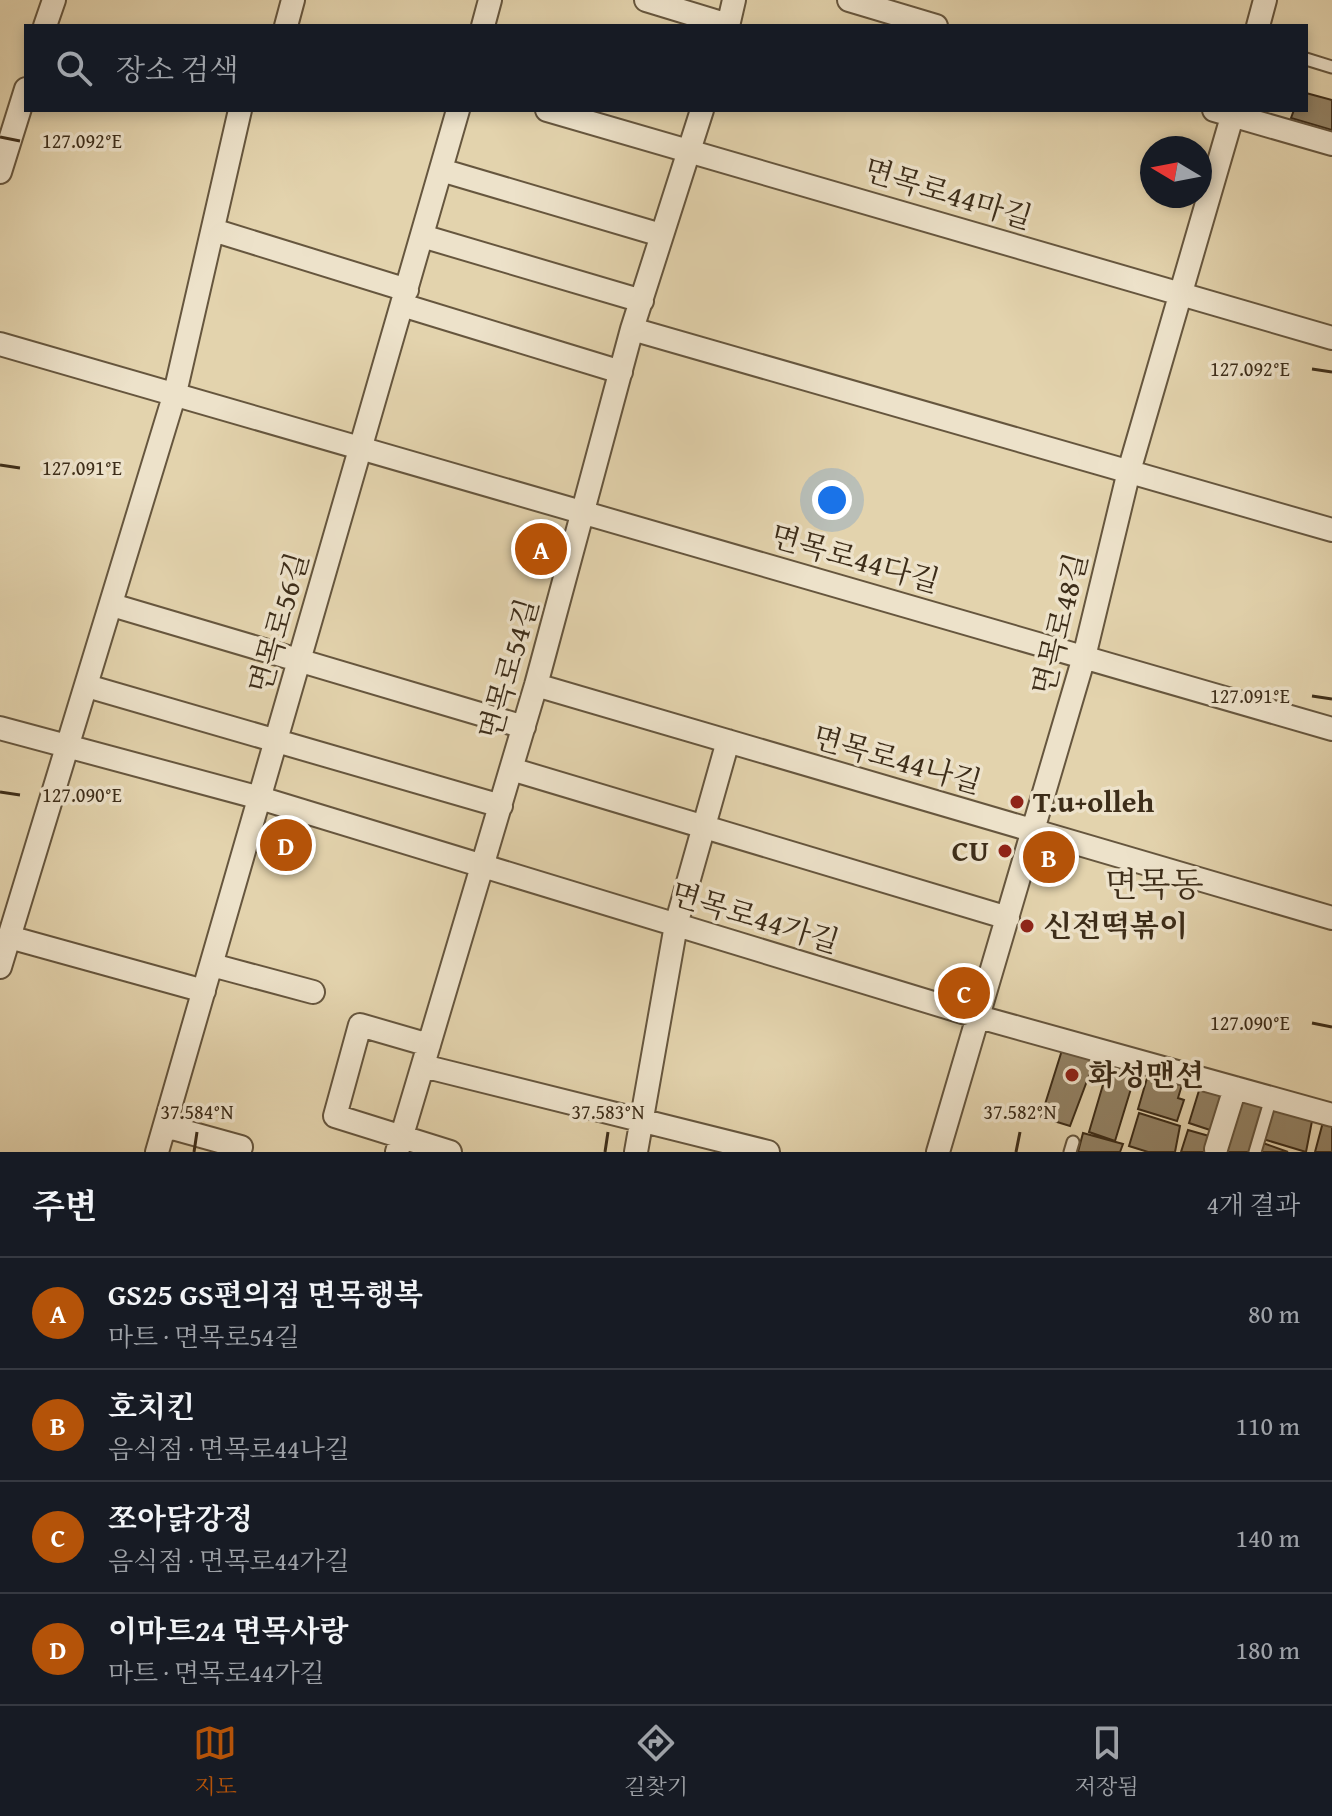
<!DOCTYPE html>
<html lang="ko">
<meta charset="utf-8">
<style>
:root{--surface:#171b24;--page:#242831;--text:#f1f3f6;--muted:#9ea1a6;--line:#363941;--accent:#b45309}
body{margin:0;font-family:"Gentium Book Plus","Noto Serif KR",serif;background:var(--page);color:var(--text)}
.compass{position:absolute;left:1140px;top:136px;width:72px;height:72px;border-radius:50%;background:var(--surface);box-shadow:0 4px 12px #0003;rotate:280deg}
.you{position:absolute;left:832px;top:500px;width:28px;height:28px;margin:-20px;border:6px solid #fff;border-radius:50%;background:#1a73e8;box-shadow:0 0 0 12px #1a73e833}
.badge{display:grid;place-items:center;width:52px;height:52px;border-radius:50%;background:var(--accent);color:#fff;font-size:26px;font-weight:700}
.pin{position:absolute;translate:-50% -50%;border:4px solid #fff;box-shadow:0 2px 8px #0006}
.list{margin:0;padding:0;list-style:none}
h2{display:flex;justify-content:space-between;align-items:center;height:104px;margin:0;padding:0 32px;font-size:34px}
h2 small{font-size:26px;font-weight:400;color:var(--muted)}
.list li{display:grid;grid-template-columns:52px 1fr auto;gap:24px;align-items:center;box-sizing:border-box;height:112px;padding:0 32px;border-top:2px solid var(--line)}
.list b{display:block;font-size:30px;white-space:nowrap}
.list p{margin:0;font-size:26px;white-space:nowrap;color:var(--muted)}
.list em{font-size:26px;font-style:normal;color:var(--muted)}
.icon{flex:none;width:44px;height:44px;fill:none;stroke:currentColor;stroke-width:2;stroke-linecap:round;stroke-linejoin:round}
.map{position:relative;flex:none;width:1332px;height:1152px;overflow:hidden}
.search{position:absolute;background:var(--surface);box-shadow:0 4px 12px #0003;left:24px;right:24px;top:24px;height:88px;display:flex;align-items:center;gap:20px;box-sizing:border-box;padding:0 28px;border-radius:0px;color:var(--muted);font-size:30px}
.sheet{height:552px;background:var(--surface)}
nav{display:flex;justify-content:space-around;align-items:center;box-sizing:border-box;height:112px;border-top:2px solid var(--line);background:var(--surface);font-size:22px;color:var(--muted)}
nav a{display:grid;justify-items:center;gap:4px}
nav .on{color:var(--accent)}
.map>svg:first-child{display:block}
.building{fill:#938366;stroke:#3d2d19;stroke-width:2}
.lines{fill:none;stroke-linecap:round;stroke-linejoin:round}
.service-casing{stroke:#66563e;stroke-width:15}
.minor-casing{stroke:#66563e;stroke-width:26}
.service{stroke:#ede2ca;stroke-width:11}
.minor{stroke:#ede2ca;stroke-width:22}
.ticks{fill:none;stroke:#3d2d19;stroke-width:3}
.poi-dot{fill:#8f2418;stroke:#ede2ca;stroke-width:3}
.labels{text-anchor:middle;stroke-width:7;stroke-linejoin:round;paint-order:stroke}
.street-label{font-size:30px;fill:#3d2d19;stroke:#ede2ca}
.poi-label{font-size:30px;font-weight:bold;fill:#3d2d19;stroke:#ede2ca;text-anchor:start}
.quarter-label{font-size:34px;fill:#3d2d19;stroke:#ede2ca}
.ticks-label{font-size:20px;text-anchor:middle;fill:#3d2d19;stroke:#ede2ca;stroke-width:7;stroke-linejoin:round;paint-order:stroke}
</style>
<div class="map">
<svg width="1332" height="1152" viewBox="0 0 1332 1152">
<rect width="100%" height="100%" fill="#e3d3ad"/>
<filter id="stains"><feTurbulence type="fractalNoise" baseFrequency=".0025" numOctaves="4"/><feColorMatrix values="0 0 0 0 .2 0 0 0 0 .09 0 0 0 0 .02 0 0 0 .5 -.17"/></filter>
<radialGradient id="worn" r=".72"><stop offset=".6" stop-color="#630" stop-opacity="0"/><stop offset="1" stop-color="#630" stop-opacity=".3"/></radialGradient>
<path class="building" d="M1306,93l26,7v30l-41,-12 3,-8h12z
M1063,1047l33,10 -26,69 -29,-9z
M1110,1061l27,8 -22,72 -26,-9z
M1150,1068l34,10 -6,20 6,2 -7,21 -39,-12z
M1201,1084l28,8 -13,40 -27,-9z
M1241,1095l24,8 -15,49h-27z
M1275,1104l38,12 -7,36 -43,-13z
M1139,1113l41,13 -5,26h-27l-19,-6z
M1323,1122l9,2v28h-17z
M1188,1130l21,6 -4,15 4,1h-28z
M1083,1133l40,11 -3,8h-42z
M1263,1143l25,9h-28z"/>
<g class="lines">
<defs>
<path id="service" d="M1306,59l26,8
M1070,1152l3,-10
M1255,1152l16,-54"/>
<path id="minor" d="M646,0l82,25
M849,0l87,26
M45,26l9,-26
M286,26l7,-26
M483,26l7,-26
M728,26l6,-26
M1258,26l7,-26
M547,110l785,228
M1214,110l118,34
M441,170l220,65
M0,172l26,-83
M213,230l194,60
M422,236l220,65
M402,305l219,67
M632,329l700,201
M0,344l1332,385
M112,605l412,122
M536,685l796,233
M87,686l414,120
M0,728l260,70 719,219 353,98
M511,769l497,149
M9,937l195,54
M212,965l101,27
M0,967l175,-574 65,-283
M429,1045l-69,-20 -25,91 115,36
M423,1066l345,86
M165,1126l76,21
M1216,1149l19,-61
M157,1152l301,-1042
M397,1152l139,-467 96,-356 70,-219
M636,1152l40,-227 52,-184
M938,1152l146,-495 45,-186 105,-361"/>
</defs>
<use href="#service" class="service-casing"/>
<use href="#minor" class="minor-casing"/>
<use href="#service" class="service"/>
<use href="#minor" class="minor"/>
</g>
<path class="ticks" d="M0,137l20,4M1312,369l20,3M0,465l20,3M1312,696l20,3M0,792l20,3M1312,1023l20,4M194,1152l3,-20M605,1152l3,-20M1016,1152l4,-20"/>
<g class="poi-dot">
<circle cx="1017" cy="802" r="8"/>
<circle cx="1005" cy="851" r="8"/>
<circle cx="1027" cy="926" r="8"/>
<circle cx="1072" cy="1075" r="8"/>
</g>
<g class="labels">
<g class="street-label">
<text transform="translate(948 194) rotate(17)" y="10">면목로44마길</text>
<text transform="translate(855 559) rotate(16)" y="10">면목로44다길</text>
<text transform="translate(279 623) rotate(-74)" y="10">면목로56길</text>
<text transform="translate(1060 624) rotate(-76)" y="10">면목로48길</text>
<text transform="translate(509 669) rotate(-74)" y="10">면목로54길</text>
<text transform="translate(897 760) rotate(16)" y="10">면목로44나길</text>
<text transform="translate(755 918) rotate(17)" y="10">면목로44가길</text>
</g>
<g class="poi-label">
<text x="1033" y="812">T.u+olleh</text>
<text x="989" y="861" text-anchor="end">CU</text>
<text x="1043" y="936">신전떡볶이</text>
<text x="1088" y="1085">화성맨션</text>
</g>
<g class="quarter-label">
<text x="1154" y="896">면목동</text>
</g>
</g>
<g class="ticks-label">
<text x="82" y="148">127.092°E</text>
<text x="1250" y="376">127.092°E</text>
<text x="82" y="475">127.091°E</text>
<text x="1250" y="703">127.091°E</text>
<text x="82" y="802">127.090°E</text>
<text x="1250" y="1030">127.090°E</text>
<text x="197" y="1119">37.584°N</text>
<text x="608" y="1119">37.583°N</text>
<text x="1020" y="1119">37.582°N</text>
</g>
<rect width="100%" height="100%" filter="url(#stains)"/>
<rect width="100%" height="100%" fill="url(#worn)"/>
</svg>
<svg class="compass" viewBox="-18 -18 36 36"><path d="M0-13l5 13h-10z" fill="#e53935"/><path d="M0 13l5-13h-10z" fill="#9ea1a6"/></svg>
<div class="you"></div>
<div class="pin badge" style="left:541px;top:549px">A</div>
<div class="pin badge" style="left:1049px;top:857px">B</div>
<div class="pin badge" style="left:964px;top:993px">C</div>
<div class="pin badge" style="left:286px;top:845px">D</div>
<div class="search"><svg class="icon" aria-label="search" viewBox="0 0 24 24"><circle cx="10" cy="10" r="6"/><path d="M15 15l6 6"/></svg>장소 검색</div>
</div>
<section class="sheet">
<h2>주변<small>4개 결과</small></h2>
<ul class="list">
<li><span class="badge">A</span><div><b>GS25 GS편의점 면목행복</b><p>마트 · 면목로54길</p></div><em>80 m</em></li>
<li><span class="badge">B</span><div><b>호치킨</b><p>음식점 · 면목로44나길</p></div><em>110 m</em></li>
<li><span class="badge">C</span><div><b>쪼아닭강정</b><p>음식점 · 면목로44가길</p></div><em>140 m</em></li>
<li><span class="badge">D</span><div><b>이마트24 면목사랑</b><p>마트 · 면목로44가길</p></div><em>180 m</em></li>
</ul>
</section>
<nav>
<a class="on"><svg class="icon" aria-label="map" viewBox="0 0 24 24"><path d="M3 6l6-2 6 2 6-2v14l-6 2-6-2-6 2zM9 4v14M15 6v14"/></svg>지도</a>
<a><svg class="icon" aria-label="directions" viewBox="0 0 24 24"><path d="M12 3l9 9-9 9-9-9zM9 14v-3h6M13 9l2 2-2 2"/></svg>길찾기</a>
<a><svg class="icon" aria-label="saved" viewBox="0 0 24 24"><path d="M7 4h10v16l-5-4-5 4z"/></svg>저장됨</a>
</nav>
